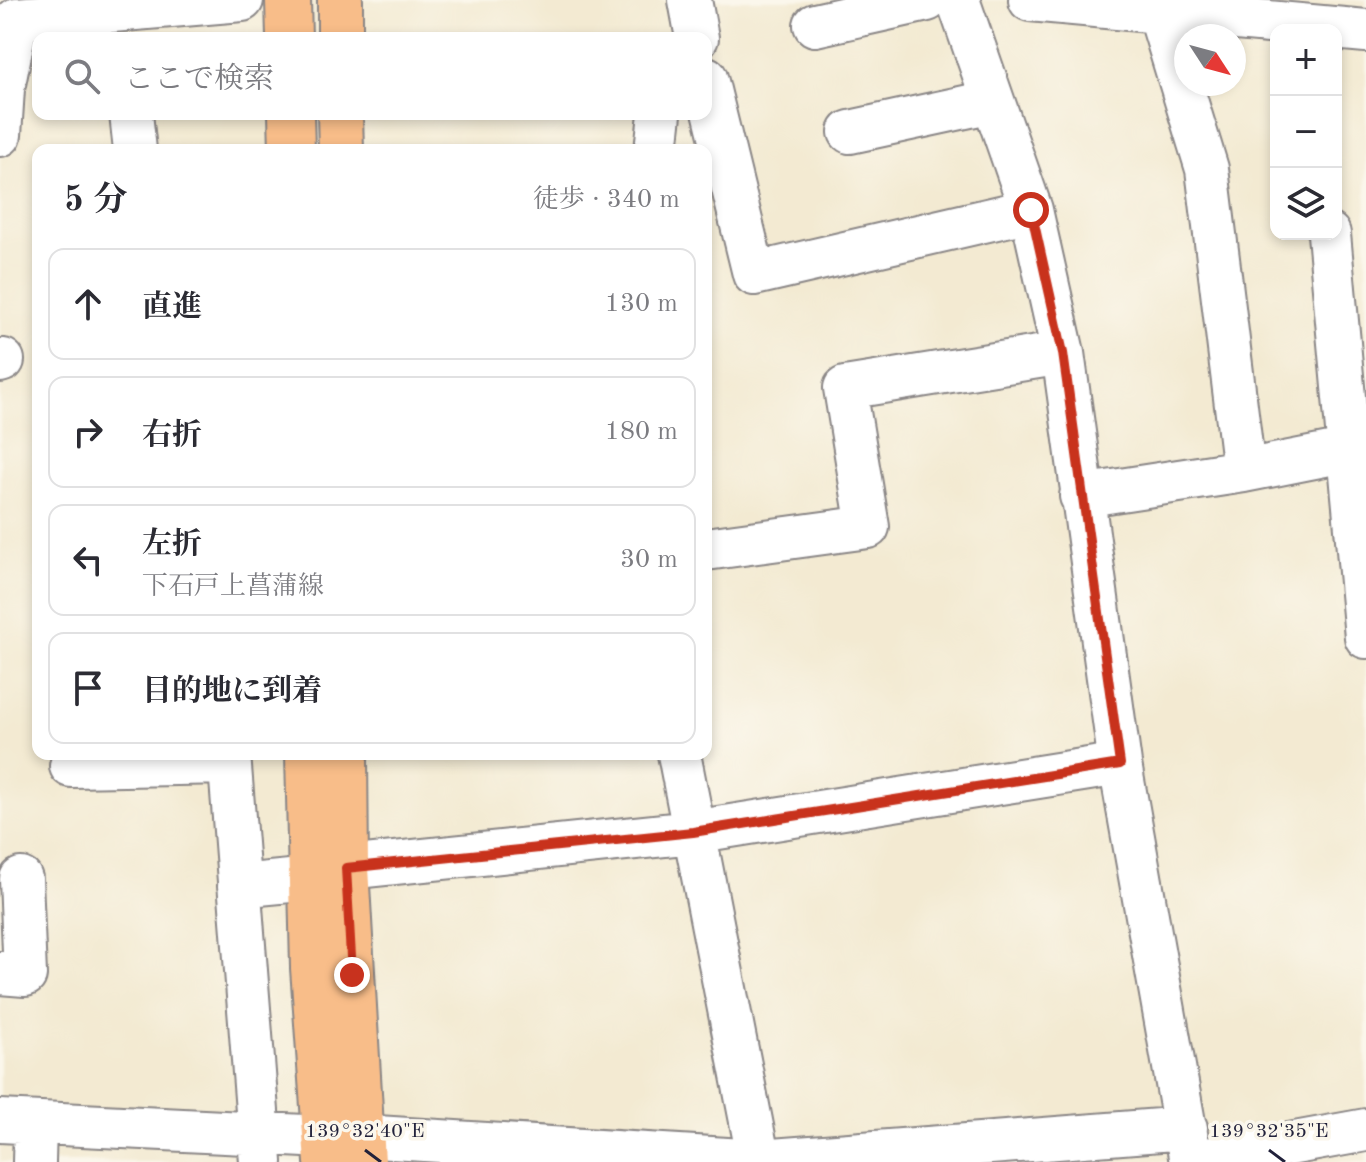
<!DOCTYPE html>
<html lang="ja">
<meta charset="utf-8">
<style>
:root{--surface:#fff;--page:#f2f2f3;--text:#2b2b33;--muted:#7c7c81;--line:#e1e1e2}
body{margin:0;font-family:"Old Standard TT","Noto Serif JP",serif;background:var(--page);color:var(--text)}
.controls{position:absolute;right:24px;top:24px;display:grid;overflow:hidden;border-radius:16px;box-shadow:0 4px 12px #0003}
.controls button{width:72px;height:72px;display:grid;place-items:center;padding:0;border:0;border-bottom:2px solid var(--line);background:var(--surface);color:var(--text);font:40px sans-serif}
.compass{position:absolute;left:1174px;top:24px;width:72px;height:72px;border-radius:50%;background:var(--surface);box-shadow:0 4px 12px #0003;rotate:126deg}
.stop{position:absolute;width:24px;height:24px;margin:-18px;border:6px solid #c8321e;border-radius:50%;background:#fff}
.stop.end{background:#c8321e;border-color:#fff;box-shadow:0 2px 8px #0008}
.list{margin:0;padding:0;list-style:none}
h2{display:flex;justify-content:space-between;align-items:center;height:104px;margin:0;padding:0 32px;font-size:34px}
h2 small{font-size:26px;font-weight:400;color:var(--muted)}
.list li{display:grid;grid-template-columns:52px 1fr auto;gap:24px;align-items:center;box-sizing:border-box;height:112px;margin:0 16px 16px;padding:0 16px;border:2px solid var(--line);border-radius:16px}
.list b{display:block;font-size:30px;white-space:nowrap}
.list p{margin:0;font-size:26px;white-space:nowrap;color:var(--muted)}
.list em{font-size:26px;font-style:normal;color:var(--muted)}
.icon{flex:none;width:44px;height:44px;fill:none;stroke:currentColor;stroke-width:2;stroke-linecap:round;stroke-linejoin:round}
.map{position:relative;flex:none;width:1366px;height:1162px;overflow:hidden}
.search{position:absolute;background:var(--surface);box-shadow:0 4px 12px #0003;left:32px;top:32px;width:680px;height:88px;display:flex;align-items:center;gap:20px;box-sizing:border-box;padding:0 28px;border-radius:16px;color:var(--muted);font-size:30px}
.panel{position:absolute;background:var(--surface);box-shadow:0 4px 12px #0003;left:32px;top:144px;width:680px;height:616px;border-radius:16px}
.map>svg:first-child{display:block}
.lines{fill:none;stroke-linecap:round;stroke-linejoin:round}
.minor-casing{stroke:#8a8686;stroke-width:46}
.major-casing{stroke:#8a8686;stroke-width:48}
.minor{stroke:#fff;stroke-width:42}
.major{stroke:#f8bd89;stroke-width:44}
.route{stroke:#c8321e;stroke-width:10}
.ticks{fill:none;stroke:#22223b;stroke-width:3}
.ticks-label{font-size:20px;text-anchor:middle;fill:#22223b;stroke:#fbf7ec;stroke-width:7;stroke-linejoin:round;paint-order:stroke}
</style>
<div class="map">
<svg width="1366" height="1162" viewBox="0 0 1366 1162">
<rect width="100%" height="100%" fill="#fbf7ec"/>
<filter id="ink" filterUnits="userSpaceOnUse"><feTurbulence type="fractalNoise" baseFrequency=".0125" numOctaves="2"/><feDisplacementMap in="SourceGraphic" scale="16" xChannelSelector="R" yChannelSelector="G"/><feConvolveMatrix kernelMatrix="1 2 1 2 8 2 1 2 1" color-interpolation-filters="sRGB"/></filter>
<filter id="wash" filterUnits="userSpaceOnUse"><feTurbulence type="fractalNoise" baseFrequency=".006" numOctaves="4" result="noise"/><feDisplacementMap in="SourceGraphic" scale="32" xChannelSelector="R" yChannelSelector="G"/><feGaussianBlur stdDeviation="1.8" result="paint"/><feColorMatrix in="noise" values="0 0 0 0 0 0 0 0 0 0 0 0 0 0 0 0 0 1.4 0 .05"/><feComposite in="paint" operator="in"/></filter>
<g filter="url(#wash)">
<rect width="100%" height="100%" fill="#f3ead2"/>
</g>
<g filter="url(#ink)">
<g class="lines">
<defs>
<path id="minor" d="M690,0l7,38
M958,0l73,210 32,143 57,411 71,398
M1030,0l336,31
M1159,12l48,157 37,302
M815,25l112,-25
M706,78l48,196 277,-64
M131,114l4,36
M850,132l143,-31
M0,135l3,-46 14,-70 225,-19
M656,150l4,-36
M1329,234l37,403
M0,361l3,-1
M1081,496l163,-25 106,-21
M706,549l162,-22 -23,-139 218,-35
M229,754l32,408
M679,754l80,408
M71,766l158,-3
M346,868l347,-36 427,-68
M239,886l72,-7
M0,973l25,2 -4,-96
M0,1121l325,16
M361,1136l398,25 427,-33
M34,1162l1,-37
M1191,1162l175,-32"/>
<path id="major" d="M288,0l1,38
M340,0v38
M291,114l1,36
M340,114l1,36
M308,754l5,214 14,194
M345,754l1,114 17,294"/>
</defs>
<use href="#minor" class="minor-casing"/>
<use href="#major" class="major-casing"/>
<use href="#minor" class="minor"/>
<use href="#major" class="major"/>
</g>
</g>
<g class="lines" filter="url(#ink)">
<path class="route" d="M352,975l-6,-107 347,-36 427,-68 -57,-411 -32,-143"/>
</g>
<path class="ticks" d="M365,1150l16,12M1269,1150l16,12"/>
<g class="ticks-label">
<text x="365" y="1137">139°32'40"E</text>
<text x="1269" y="1137">139°32'35"E</text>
</g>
</svg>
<div class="controls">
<button>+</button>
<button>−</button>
<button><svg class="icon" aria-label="layers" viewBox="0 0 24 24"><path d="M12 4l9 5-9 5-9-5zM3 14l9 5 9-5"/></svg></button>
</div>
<svg class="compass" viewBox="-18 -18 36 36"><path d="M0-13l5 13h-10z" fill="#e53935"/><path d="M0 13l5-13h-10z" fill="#7c7c81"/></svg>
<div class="stop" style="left:1031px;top:210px"></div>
<div class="stop end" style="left:352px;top:975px"></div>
<div class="search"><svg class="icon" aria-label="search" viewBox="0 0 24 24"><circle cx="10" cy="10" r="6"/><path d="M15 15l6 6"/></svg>ここで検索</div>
<section class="panel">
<h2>5 分<small>徒歩 · 340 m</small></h2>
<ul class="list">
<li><svg class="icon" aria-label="ahead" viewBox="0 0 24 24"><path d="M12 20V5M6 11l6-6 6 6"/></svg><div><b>直進</b></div><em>130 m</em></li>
<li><svg class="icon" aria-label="right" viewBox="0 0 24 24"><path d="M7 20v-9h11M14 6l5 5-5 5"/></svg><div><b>右折</b></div><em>180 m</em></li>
<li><svg class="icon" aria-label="left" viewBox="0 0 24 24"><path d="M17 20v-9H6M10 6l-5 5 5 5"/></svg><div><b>左折</b><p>下石戸上菖蒲線</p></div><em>30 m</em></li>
<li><svg class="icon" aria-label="arrive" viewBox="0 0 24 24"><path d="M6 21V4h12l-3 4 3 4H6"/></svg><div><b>目的地に到着</b></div></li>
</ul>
</section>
</div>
